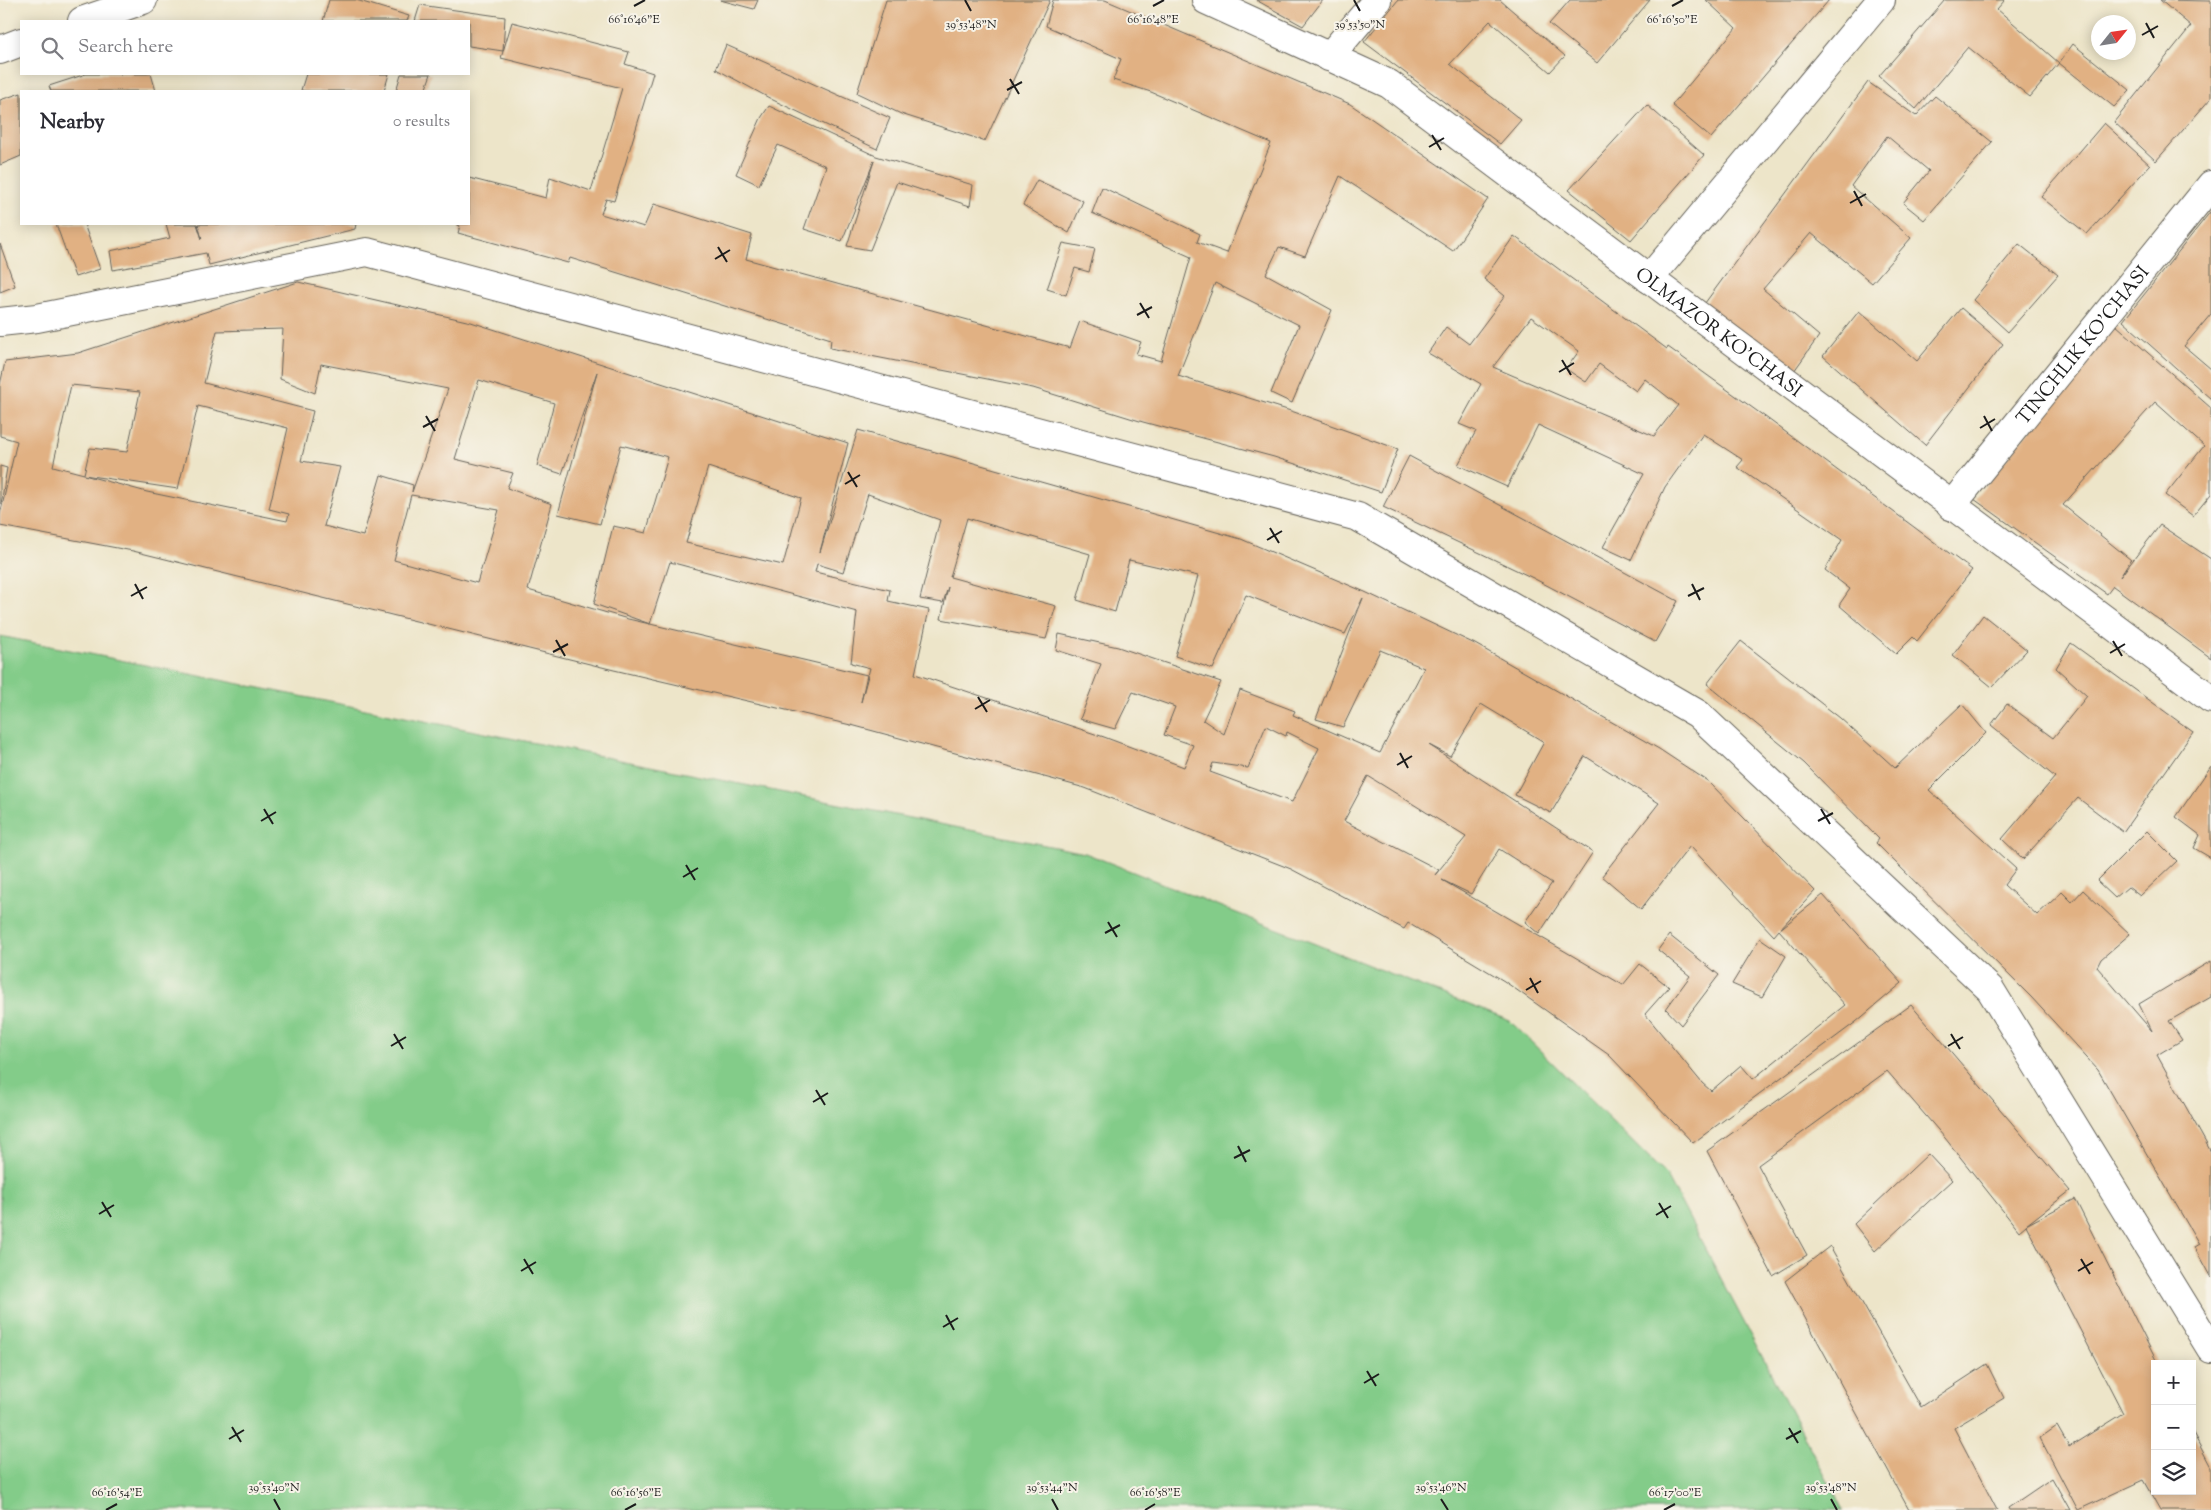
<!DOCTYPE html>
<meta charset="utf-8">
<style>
:root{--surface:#fff;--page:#f7f7f7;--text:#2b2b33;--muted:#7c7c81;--line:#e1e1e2}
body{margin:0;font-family:"Sorts Mill Goudy",serif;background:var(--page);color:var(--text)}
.controls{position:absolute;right:15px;bottom:15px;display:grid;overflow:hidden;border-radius:0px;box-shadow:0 2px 12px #0003}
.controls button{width:45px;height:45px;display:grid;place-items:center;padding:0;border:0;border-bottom:1px solid var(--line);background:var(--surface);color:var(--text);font:25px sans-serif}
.compass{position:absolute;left:2091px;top:15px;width:45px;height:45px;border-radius:50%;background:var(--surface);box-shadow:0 2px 12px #0003;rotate:60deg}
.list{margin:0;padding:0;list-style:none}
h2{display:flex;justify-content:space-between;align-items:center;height:65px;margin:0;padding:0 20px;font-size:21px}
h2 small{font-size:16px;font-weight:400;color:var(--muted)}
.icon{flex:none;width:28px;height:28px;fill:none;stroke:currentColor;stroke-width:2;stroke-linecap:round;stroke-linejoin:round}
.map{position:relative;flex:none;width:2211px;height:1510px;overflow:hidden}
.search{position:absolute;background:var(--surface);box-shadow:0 2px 12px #0003;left:20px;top:20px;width:450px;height:55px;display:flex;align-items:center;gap:12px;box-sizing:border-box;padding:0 18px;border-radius:0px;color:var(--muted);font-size:19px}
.panel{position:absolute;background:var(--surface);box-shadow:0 2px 12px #0003;left:20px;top:90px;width:450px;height:135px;border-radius:0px}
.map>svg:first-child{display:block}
.green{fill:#83cc89;stroke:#507452}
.building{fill:#e1b183;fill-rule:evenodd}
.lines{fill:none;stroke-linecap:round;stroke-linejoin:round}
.street-casing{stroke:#656259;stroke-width:30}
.street{stroke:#fff;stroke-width:28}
.ticks{fill:none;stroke:#1c1c1c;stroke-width:2}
.labels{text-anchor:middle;stroke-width:4;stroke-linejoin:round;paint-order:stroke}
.street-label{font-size:19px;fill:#1c1c1c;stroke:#f7f3e8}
.ticks-label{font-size:12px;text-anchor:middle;fill:#1c1c1c;stroke:#f7f3e8;stroke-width:4;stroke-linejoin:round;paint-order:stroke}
</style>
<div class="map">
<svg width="2211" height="1510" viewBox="0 0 2211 1510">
<rect width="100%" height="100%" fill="#f7f3e8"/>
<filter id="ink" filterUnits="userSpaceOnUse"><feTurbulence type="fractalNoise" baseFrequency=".02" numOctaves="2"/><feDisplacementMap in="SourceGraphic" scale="10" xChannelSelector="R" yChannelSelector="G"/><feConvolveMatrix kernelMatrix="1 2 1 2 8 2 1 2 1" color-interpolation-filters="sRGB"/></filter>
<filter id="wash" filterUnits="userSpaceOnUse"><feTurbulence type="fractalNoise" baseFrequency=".0096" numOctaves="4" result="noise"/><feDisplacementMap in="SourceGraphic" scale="20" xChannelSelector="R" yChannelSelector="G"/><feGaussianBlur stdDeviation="1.12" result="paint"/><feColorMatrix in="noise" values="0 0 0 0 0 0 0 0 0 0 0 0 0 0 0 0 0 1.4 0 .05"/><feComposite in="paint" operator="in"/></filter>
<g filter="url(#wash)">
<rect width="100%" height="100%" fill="#ede5c9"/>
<path class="green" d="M0,636l1085,217 425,168 157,155 176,334h-1843z"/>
<g id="blocks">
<path class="building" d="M329,0h27l53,16 -2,5h-84z
M720,0h38l-4,9z
M886,0h164l-65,141 -84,-27 -44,-21z
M1053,0h52l245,104 138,95 -35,52 -113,-75 -35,80 -26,-9 -13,27 66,36 -40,93 -21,-10 28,-68 -84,-42 -37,93 116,36 104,37 -17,43 -107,-35 -131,-35 -110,-34 -203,-40 1,-9 -261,-81 -2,5 -110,-30 2,-7 -4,-2h13v-46l77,20 4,-21 41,14 31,-103 -121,-30 11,-36 117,30 -4,12 28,9 -39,128 -8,-2 -5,15 43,13 10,-23 98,31 -6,24 324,89 10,-27 61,21 -5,12 25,7 30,-104 -99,-44 10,-26 98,47 -3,8 30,11 44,-110 -120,-51 -38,-12 8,-21 -75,-33z
M1256,0h67l-20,26z
M1398,0h102l65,56 -15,16 -60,-51 -40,43 71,56 -21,24 -136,-102z
M1570,0h80l-53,63 -48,-39z
M1706,0h123l-118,138 -39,-33 64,-77z
M1945,0h60l-8,9 62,54 -29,34 -62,-50 -52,62 -37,-33z
M2160,0l51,1v97l-55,63 -42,-39 77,-96z
M420,5l85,12 -2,34 -34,-5v-25h-54z
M2073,44l57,46 -16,17 -55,-44z
M726,45l164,73 -13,31 -104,-49 -57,-31z
M86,74h65l5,17h-105l-2,-5z
M306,74h83l-5,17h-79l-4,-1z
M401,74h30l-6,17h-29z
M1868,82l48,34 19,-20 57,46 -68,78 -21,-17 26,-32 -42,-35 -36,50 60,52 -39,45 -61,-50 -48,56 56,47 -25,35 -92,-64z
M21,93v63l-21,9v-65z
M1647,105l57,50 -73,85 -62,-50z
M769,106l107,50 97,29 -3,21 -73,-24 -27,68 -23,-4 27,-85 -32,80 -38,-12 22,-63 -48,-21 -19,40 -23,-11 25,-56z
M2104,123l46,42 -63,69 -46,-37z
M1037,180l46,21 -14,32 -46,-28z
M2211,211v103l-27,32 27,23v30l-88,-78z
M56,224h28l16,45 -25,8z
M166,224h31l5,15 -4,-15h158l-1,5 -146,36 -3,-12 -93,17 -3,-19 60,-13z
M1514,236l153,113 1,-2 100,72 204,151 -55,71 -4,-4 -17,17 -57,-49 11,-16 -25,-19 17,-30 -105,-73 6,-7 -40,-26 -38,53 -34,73 -28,-13 41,-73 -106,-49 -31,62 -49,-22 18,-34 -17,-7 22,-40 -53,-31 18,-26 23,17 36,-48 -21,-17zM1531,317l48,34 -13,18 20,13 13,-18 37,27 9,-12 33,26 -24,31 -161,-69z
M1063,243l32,6 -6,23 -14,-4 -9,27 -19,-6z
M0,244l15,42 -15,6z
M2019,244l39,31 -50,57 -35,-32z
M298,282l173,40 377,121 -28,109 38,-122 383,109 124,53 110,52 184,105 50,33 106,109 -36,39 44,-35 79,88 -46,39 -163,121 -84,-88 -105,-74 -96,-58 -4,6 -113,-60 -206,-81 -230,-62 -241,-56 -481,-119 -133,-25v-11l17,-74 -17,-5v-51l5,-23 73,-9zM283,329l-3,50 35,14 6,-29 127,25 -36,103 1,-7 -32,-10 -18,61 -39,-10 16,-59 -39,-6 12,-50 -109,-28 13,-52zM597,372l-39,142 42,10 21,-79 47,12 -22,76 -33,-7 -19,78 56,20 20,-62 187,50 -6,51 19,5 -9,34 6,-27 -217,-51 -22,-5 -100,-29 24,-86 -45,-16 6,-15 -58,-14 24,-79 75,23 -17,63 25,8zM71,385l69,7 -13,60 -37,-4 -6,26 -31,-8zM198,406l90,22 -19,81 20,5 -2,7 -140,-29 -63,-17 94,14zM708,467l93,31 -18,67 -97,-22zM868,494l72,26 -20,79 23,4 5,-16 -7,32 105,20 10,-33 -106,-29 17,-59 123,36 -13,46 38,12 14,-52 69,16 -23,80 38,13 33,-74 99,39 18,-36 -47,121 27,8 37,-77 44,18 -44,85 -87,-38 2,-4 -55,-21 -16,44 -21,-14 18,-38 -103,-35 -59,-13 -3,16 45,14 -21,55 35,10 18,-37 42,15 -11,28 29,10 -9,22 -80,-30 -189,-63 14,-64 -41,-9 2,-11 -75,-18 2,-8 26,8zM411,495l88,15 -22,73 -83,-23zM1481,704l63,38 -29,53 36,18 34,-57 74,47 -57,73 39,33 49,-63 84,90 5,-6 66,75 -92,74 -12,-14 -30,26 -9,-8 -57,-69 24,-27 -29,-23 -17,21 -181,-105 29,14 28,-45 53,34 -27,39 14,12 54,-82 -164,-107 21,11zM1266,726l20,10 1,-4 32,16 -27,54 -82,-30 3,-9 35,5zM1368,776l98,61 -31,38 4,-5 -95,-49z
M1961,308l42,36 -78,101 -102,-89 36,-45 58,50z
M2116,325l95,83v86l-18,22 -28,-21 39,-49 -49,-44 -92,103 68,55 -11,17 40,-52 51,34v99l-98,-72 -6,8 -133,-95z
M1409,456l269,145 -23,41 -122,-64 -150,-71z
M0,466l7,2 -6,36h-1z
M1983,615l44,35 -35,37 -39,-32z
M1741,641l99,77 55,50 67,-64 24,29 -57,57 87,79 -12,16 33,30 25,-23 10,10 11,-12 47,44 -29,25 -4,8 55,64 -13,-27 72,-43v36l-42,24 13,19 -25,15 54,97v126l-17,-31 5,-3 -101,-174 -67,-73 -155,-154 3,-4 -75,-76 -97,-79z
M2071,643l122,89 -70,100 -45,-34 -55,61 -21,-20 53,-62 -64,-52 16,-21 46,34 34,-42 -31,-28z
M2211,766v92l-17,-10 6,-13 -24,-18z
M2147,831l30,30 -37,35 -12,-9 -13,11 -18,-17z
M1669,935l50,40 -38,50 -15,-16 24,-33 -32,-26z
M1760,938l26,18 -24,41 -30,-13z
M1911,1005l159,186 -44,34 49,-26 83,165h-3v127h37v-60l19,36v43h-51l-17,-30 -65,30 -38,-72 17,-12 12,21 54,-34 -97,-188 -7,6 -74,-93 -58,-67 -129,94 49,90 -34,21 -66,-125z
M1928,1154l24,26 -77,71 -21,-27z
M1830,1246l91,161 66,-43 17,34 -50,30 43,82h-88l-124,-229z
M2052,1478l18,32h-61l-1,-2z"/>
</g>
</g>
<g filter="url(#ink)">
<use href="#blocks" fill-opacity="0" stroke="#656259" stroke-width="1"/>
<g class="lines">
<defs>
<g id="street">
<path id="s1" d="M1206,0l183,84 822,615"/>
<path d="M82,21l61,-21"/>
<path d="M0,50l21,-8"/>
<path d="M1329,57l48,-57"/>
<path d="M1649,279l232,-279"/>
<path d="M0,322l37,-4 330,-66 991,265 340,197 292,275 221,360"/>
<path id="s2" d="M1951,506l260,-321"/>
</g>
</defs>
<use href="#street" class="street-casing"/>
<use href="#street" class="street"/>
</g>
</g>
<path class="ticks" d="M965,0l6,11M1354,0l6,11M634,6l11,-6M1153,6l11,-6M1672,6l11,-6M2146,23l8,15M2142,35l16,-9M1010,79l9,15M1007,90l15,-8M1432,135l9,15M1429,147l15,-9M1854,191l8,15M1850,203l16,-9M718,247l9,15M715,259l15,-9M1140,303l9,15M1137,315l15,-8M1562,360l9,15M1559,372l15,-9M426,416l9,15M1984,416l8,15M423,427l15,-8M1980,428l15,-9M848,472l9,15M845,484l15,-9M1270,528l9,15M1267,540l15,-9M135,584l8,15M1692,584l8,16M131,596l16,-9M1688,596l16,-8M556,640l9,16M2113,641l9,15M553,652l15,-8M2110,653l15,-9M978,697l9,15M975,709l15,-9M1400,753l8,15M1397,765l15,-9M264,809l9,15M1821,809l9,15M261,821l15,-9M1818,821l15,-8M686,865l9,15M683,877l15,-9M1108,922l9,15M1105,933l15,-8M1530,978l8,15M1526,990l15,-9M394,1034l9,15M1951,1034l9,15M391,1046l15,-9M1948,1046l15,-9M816,1090l9,15M813,1102l15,-9M1238,1146l8,16M1234,1158l16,-8M102,1202l9,15M1659,1203l9,15M99,1214l15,-9M1656,1215l15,-9M524,1259l9,15M2081,1259l9,15M521,1271l15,-9M2078,1271l15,-9M946,1315l8,15M943,1327l15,-9M1367,1371l9,15M1364,1383l15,-9M232,1427l9,15M1789,1428l9,15M229,1439l15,-9M1786,1439l15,-8M274,1499l6,11M1052,1499l6,11M1441,1499l7,11M1831,1499l6,11M106,1510l11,-6M625,1510l11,-6M1145,1510l10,-6M1664,1510l11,-6"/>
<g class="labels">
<g class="street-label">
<text dy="7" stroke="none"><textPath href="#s1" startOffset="614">OLMAZOR KO'CHASI</textPath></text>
<text dy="7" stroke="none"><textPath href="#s2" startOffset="208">TINCHLIK KO’CHASI</textPath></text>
</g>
</g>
<g class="ticks-label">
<text x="1153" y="23">66°16'48"E</text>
<text x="1672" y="23">66°16'50"E</text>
<text x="634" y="23">66°16'46"E</text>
<text x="971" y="28">39°53'48"N</text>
<text x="1360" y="28">39°53'50"N</text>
<text x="274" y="1491">39°53'40"N</text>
<text x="1052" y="1491">39°53'44"N</text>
<text x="1441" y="1491">39°53'46"N</text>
<text x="1831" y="1491">39°53'48"N</text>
<text x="117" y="1496">66°16'54"E</text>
<text x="636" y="1496">66°16'56"E</text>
<text x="1155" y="1496">66°16'58"E</text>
<text x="1675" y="1496">66°17'00"E</text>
</g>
</svg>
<div class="controls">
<button>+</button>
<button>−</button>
<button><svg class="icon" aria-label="layers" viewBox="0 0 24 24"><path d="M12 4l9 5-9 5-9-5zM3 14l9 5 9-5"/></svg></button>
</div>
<svg class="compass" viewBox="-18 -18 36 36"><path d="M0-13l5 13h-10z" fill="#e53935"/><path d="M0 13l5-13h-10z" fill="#7c7c81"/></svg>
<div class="search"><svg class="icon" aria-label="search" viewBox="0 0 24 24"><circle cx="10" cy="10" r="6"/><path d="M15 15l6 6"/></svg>Search here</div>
<section class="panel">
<h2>Nearby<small>0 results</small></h2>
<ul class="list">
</ul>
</section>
</div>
